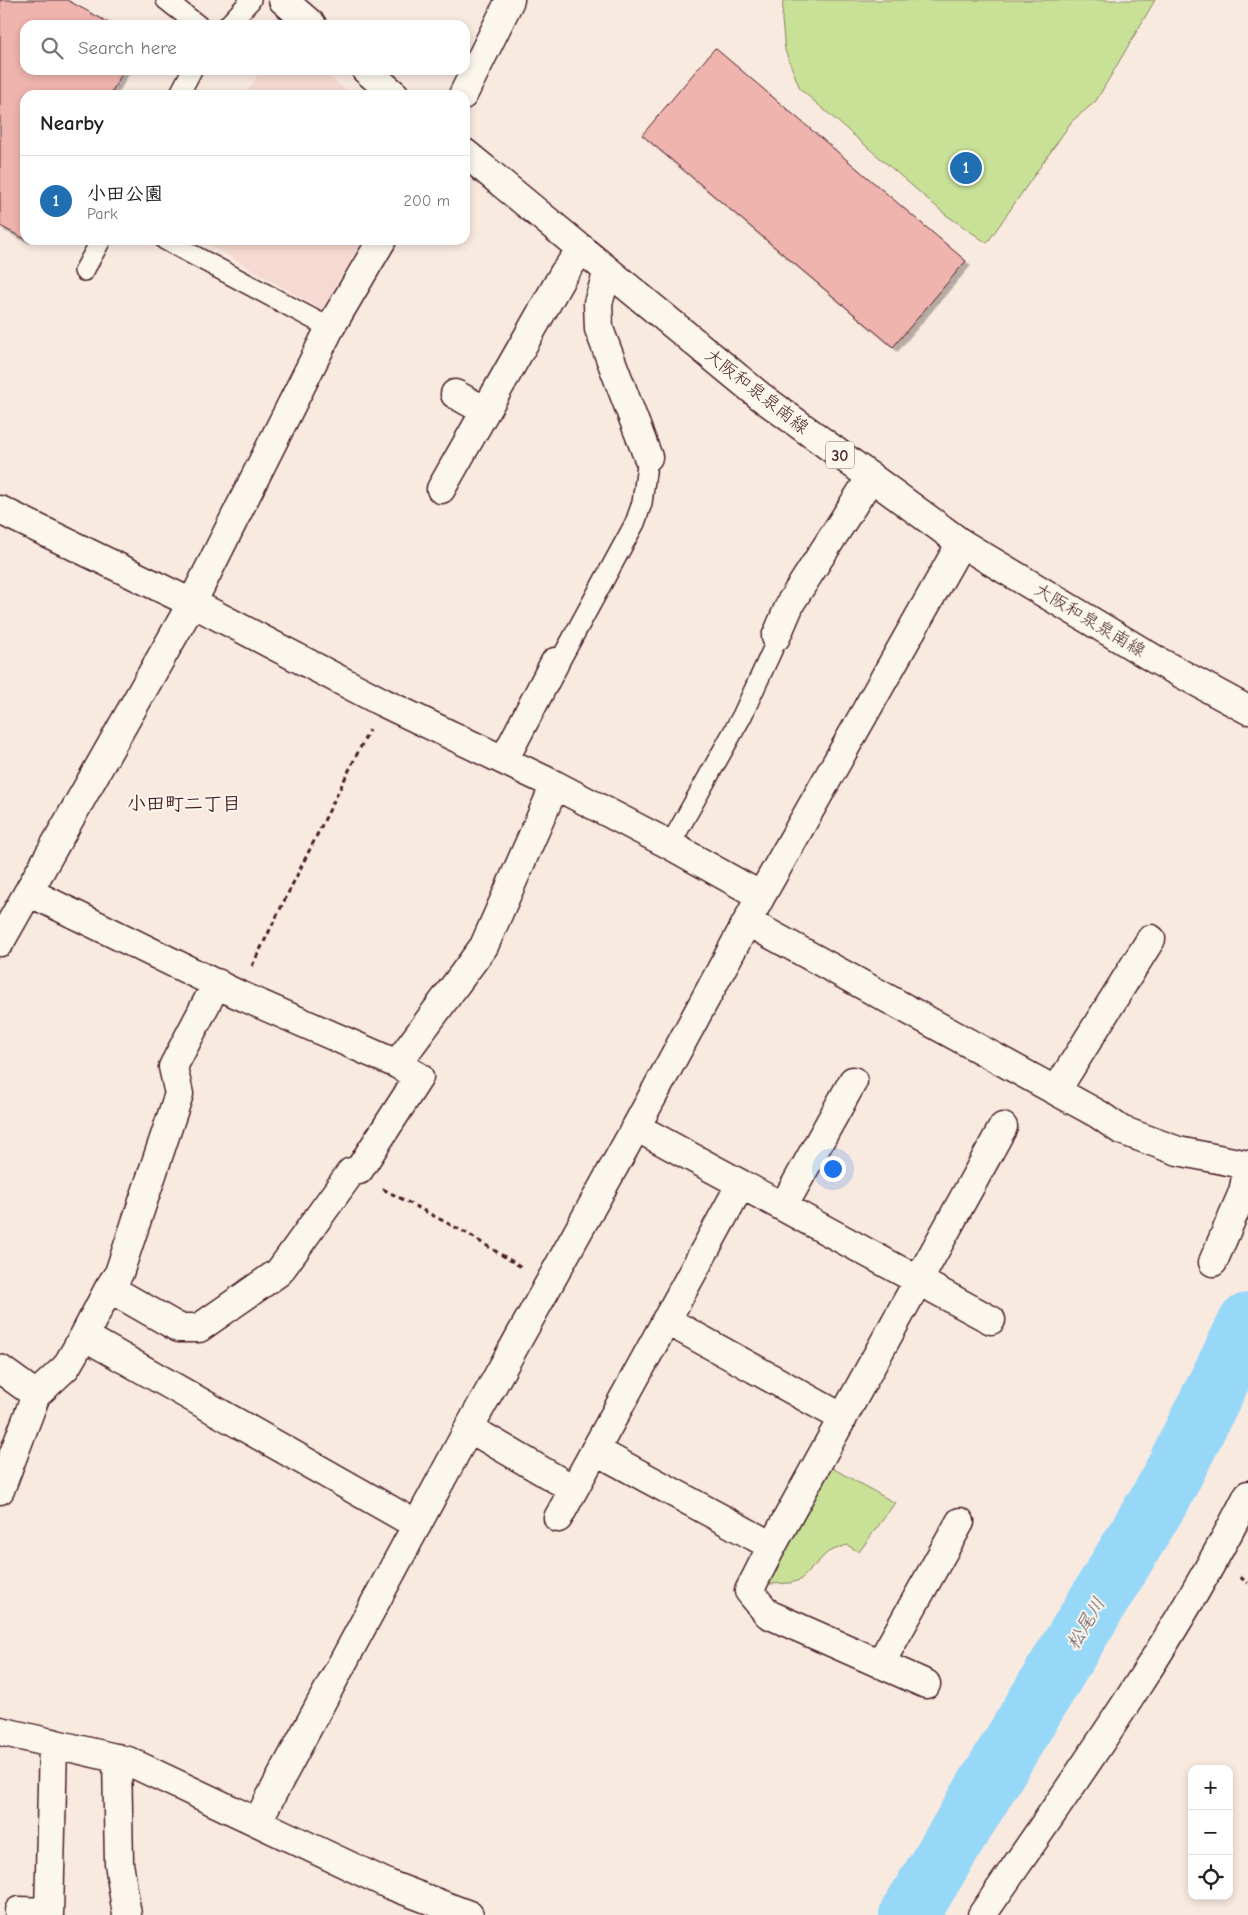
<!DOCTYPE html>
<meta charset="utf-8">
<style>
:root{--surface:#fff;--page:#f2f2f2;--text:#202124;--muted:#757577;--line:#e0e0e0;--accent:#1f6fb2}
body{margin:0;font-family:"Comic Neue","Klee One",sans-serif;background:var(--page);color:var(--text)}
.controls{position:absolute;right:15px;bottom:15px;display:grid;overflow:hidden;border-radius:10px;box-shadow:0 2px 8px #0003}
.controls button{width:45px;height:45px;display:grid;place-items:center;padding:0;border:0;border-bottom:1px solid var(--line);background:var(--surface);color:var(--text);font:25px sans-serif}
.you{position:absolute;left:832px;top:1168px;width:18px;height:18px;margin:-12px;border:4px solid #fff;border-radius:50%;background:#1a73e8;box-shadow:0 0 0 8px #1a73e833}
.badge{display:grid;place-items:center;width:32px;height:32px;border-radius:50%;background:var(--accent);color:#fff;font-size:16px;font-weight:700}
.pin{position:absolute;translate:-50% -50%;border:2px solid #fff;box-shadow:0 1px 5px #0006}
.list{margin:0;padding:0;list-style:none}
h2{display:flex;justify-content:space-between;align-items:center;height:65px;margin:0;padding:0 20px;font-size:21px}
h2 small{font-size:16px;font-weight:400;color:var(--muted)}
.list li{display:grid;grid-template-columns:32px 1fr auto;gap:15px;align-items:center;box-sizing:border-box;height:90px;padding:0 20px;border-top:1px solid var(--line)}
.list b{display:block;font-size:19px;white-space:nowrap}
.list p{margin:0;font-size:16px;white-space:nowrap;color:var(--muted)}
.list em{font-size:16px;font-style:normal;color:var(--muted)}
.icon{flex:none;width:28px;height:28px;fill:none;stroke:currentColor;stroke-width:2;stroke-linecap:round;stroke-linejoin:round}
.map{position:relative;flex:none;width:1248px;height:1915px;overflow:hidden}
.search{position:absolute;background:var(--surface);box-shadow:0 2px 8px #0003;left:20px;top:20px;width:450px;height:55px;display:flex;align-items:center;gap:12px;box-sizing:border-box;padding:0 18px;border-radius:15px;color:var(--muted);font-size:19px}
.panel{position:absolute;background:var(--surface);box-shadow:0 2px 8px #0003;left:20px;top:90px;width:450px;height:155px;border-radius:15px}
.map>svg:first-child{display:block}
.built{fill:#f6dad1}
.green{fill:#c8e197;stroke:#898061}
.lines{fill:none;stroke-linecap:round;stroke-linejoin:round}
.river{stroke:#97d7f8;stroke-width:60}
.building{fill:#efb4ae;stroke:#4a1f2b;filter:url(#shadow)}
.service-casing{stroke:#4a1f2b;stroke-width:22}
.minor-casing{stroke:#4a1f2b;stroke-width:31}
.primary-casing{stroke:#4a1f2b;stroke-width:31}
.path{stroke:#4a1f2b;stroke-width:3;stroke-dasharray:5 4;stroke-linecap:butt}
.service{stroke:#fbf7ec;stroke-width:19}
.minor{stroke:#fbf7ec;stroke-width:28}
.primary{stroke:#fbf7ec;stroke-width:28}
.labels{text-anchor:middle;stroke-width:4;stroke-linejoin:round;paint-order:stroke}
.shield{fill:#fbf7ec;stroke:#7f6065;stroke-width:1}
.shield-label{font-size:16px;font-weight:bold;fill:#4a1f2b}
.street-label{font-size:18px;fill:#4a1f2b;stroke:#fbf7ec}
.neighbourhood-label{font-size:19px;font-weight:bold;fill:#4a1f2b;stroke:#fbf7ec}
.water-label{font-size:19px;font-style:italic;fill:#5d4d5e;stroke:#fbf7ec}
</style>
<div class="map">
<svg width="1248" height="1915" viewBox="0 0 1248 1915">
<defs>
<filter id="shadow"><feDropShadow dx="4.5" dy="4.5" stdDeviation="0" flood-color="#0004"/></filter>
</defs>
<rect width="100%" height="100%" fill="#f9eae0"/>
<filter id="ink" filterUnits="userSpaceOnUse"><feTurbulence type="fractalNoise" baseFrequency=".02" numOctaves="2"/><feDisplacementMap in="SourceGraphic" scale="10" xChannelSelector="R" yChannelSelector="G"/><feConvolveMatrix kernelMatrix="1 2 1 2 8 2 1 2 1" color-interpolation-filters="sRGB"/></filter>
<g filter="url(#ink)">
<path class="built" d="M261,70h59l33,25h-108z
M201,240h162l-41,70z"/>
<path class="green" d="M783,0h372l-59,101 -24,20 -85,122 -41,-28 -146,-126 -15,-39 -3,-30z
M832,1468l63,35 -36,49 -12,-7 -19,7 -28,28 -10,3 -22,1z"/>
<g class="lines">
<path class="river" d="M909,1915l255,-423 84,-169"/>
</g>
<path class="building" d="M0,0h67l46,25h-88v45h99l-14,25h-85v144l-25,-13z
M715,48l251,213 -73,86 -251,-212z"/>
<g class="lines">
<defs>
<path id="service" d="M166,0l32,25
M228,25l23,-25
M179,95l13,-25
M165,240l165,88
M84,271l17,-31
M555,662l6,-3 74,-136 7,-20 6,-46
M670,845l72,-129 33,-72 1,-7"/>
<path id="minor" d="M463,95l47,-95
M608,271l-10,32 1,26 49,128
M455,394l30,17
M441,489l123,-216 18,-24
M0,510l206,100 176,92 173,83 115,60 91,51
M776,637l15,-35 80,-125
M504,760l51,-98
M29,892l208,102 160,70 22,13 -60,93 -8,2 -72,100 -80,56h-20l-70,-40
M748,922l350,192 23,16 57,21 70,14
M0,942l192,-339 138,-275 52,-88
M397,1064l87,-118 71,-161
M1056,1091l95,-152
M636,1127l355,193
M783,1207l70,-126
M1213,1262l30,-70 5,-24
M666,1320l177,98
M84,1336l25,-48 10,-15 60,-179 -6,-27 44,-84
M0,1369l36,26 30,-28 18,-31 333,189
M469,1428l104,61
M595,1450l177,96
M0,1490l36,-95
M558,1518l183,-334
M880,1664l80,-142
M926,1684l-158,-70 -19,-23 23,-45 231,-419
M0,1731l128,30 262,124 79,30
M117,1758l2,105 8,52
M257,1822l212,-394 167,-301 125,-231 200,-353
M19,1911l30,1
M49,1915l4,-172
M982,1915c94,-136 191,-272 266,-420"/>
<path id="primary" d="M283,0l29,25
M366,70l29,25
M465,153l295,243 201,147 195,117 92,50"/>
</defs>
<use href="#service" class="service-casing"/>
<use href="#minor" class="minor-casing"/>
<use href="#primary" class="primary-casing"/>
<path class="path" d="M252,966l117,-236
M383,1189l83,44 57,35
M1240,1577l8,6"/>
<use href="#service" class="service"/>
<use href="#minor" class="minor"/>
<use href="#primary" class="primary"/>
</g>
</g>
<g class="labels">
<rect class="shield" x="826" y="441.5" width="28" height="27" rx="4"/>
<g class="shield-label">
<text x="840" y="461">30</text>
</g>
<g class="street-label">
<text transform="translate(757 391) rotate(38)" y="6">大阪和泉泉南線</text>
<text transform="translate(1090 620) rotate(31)" y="6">大阪和泉泉南線</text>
</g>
<g class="neighbourhood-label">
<text x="184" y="810">小田町二丁目</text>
</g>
<g class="water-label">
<text transform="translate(1085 1623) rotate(-59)" y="7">松尾川</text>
</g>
</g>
</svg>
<div class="controls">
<button>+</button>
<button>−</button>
<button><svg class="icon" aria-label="locate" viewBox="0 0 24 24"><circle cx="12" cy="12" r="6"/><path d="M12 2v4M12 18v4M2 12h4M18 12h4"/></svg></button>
</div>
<div class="you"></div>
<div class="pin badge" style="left:966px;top:168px">1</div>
<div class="search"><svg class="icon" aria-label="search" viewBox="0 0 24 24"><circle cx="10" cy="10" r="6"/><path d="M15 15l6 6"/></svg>Search here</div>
<section class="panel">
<h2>Nearby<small></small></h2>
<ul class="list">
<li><span class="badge">1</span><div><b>小田公園</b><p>Park</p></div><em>200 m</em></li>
</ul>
</section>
</div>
